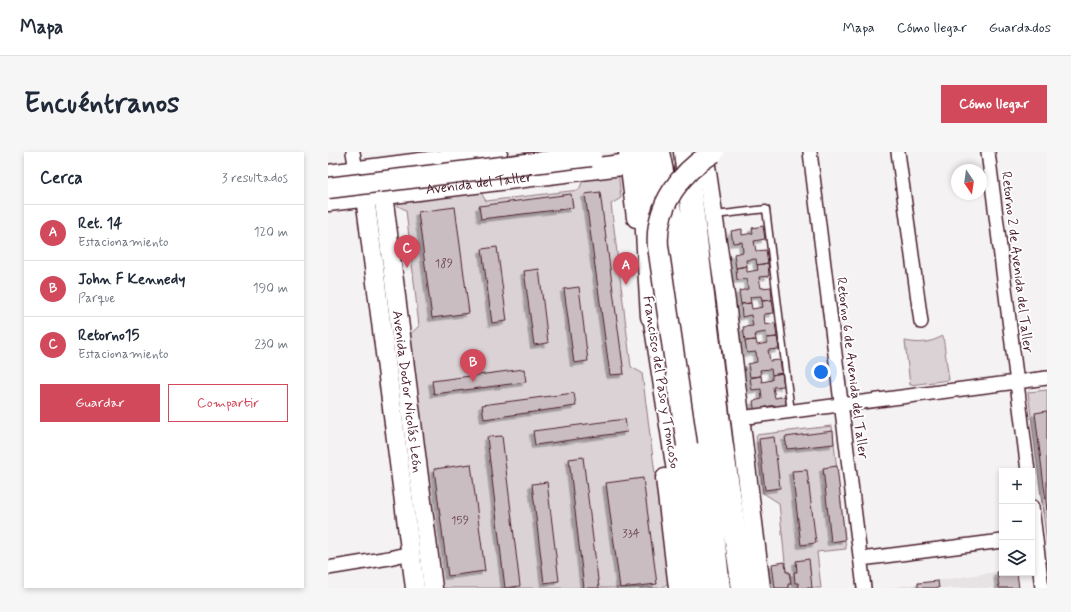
<!DOCTYPE html>
<html lang="es">
<meta charset="utf-8">
<style>
:root{--surface:#fff;--page:#f6f6f7;--text:#1f2937;--muted:#747a83;--line:#e0e1e3;--accent:#d1495b}
body{margin:0;font-family:Mynerve,sans-serif;background:var(--page);color:var(--text)}
.controls{position:absolute;right:12px;bottom:12px;display:grid;overflow:hidden;border-radius:0px;box-shadow:0 2px 6px #0003}
.controls button{width:36px;height:36px;display:grid;place-items:center;padding:0;border:0;border-bottom:1px solid var(--line);background:var(--surface);color:var(--text);font:20px sans-serif}
.compass{position:absolute;left:623px;top:12px;width:36px;height:36px;border-radius:50%;background:var(--surface);box-shadow:0 2px 6px #0003;rotate:167deg}
.you{position:absolute;left:493px;top:220px;width:14px;height:14px;margin:-10px;border:3px solid #fff;border-radius:50%;background:#1a73e8;box-shadow:0 0 0 6px #1a73e833}
.badge{display:grid;place-items:center;width:26px;height:26px;border-radius:50%;background:var(--accent);color:#fff;font-size:13px;font-weight:700}
.pin{position:absolute;translate:-50% -33px;filter:drop-shadow(0 1px 2px #0008)}
.pin::after{content:'';position:absolute;top:21px;width:14px;height:12px;background:inherit;clip-path:polygon(0 0,100% 0,50% 100%)}
.list{margin:0;padding:0;list-style:none}
h2{display:flex;justify-content:space-between;align-items:center;height:52px;margin:0;padding:0 16px;font-size:17px}
h2 small{font-size:13px;font-weight:400;color:var(--muted)}
.list li{display:grid;grid-template-columns:26px 1fr auto;gap:12px;align-items:center;box-sizing:border-box;height:56px;padding:0 16px;border-top:1px solid var(--line)}
.list b{display:block;font-size:15px;white-space:nowrap}
.list p{margin:0;font-size:13px;white-space:nowrap;color:var(--muted)}
.list em{font-size:13px;font-style:normal;color:var(--muted)}
.actions{display:flex;gap:8px;padding:12px 16px}
.actions a{flex:1;padding:9px 0;border:1px solid var(--accent);border-radius:0px;text-align:center;font-size:14px;color:var(--accent)}
.actions .main{background:var(--accent);color:#fff}
.icon{flex:none;width:22px;height:22px;fill:none;stroke:currentColor;stroke-width:2;stroke-linecap:round;stroke-linejoin:round}
.map{position:relative;flex:none;width:719px;height:436px;overflow:hidden;border-radius:0px}
header{display:flex;align-items:center;gap:24px;box-sizing:border-box;height:56px;padding:0 20px;background:var(--surface);border-bottom:1px solid var(--line)}
header strong{font-size:19px}
nav{display:flex;gap:22px;margin-inline-start:auto;font-size:14px}
.intro{display:flex;align-items:center;justify-content:space-between;box-sizing:border-box;height:96px;padding:0 24px}
h1{margin:0;font-size:28px}
.button{padding:10px 18px;border-radius:0px;background:var(--accent);color:#fff;font-size:14px;font-weight:700}
main{display:flex;gap:24px;padding:0 24px}
aside{flex:1;background:var(--surface);border-radius:0px;box-shadow:0 2px 6px #0003}
.map>svg:first-child{display:block}
.built{fill:#e7e2e3}
.green{fill:#dbd2d5;stroke:#927880}
.building{fill:#cabdc1;stroke:#4a1f2b;filter:url(#shadow)}
.lines{fill:none;stroke-linecap:round;stroke-linejoin:round}
.lane-casing{stroke:#4a1f2b;stroke-width:9}
.street-casing{stroke:#4a1f2b;stroke-width:16}
.secondary-casing{stroke:#4a1f2b;stroke-width:21}
.primary-casing{stroke:#4a1f2b;stroke-width:23}
.highway-casing{stroke:#4a1f2b;stroke-width:25}
.lane{stroke:#fff;stroke-width:6}
.street{stroke:#fff;stroke-width:13}
.secondary{stroke:#fff;stroke-width:18}
.primary{stroke:#fff;stroke-width:20}
.highway{stroke:#fff;stroke-width:22}
.primary-bridge-casing{stroke:#4a1f2b;stroke-width:23;stroke-linecap:butt}
.primary-bridge{stroke:#fff;stroke-width:20}
.labels{text-anchor:middle;stroke-width:3.5;stroke-linejoin:round;paint-order:stroke}
.number-label{font-size:12px;fill:#6a4650}
.street-label{font-size:14px;fill:#4a1f2b;stroke:#fff}
</style>
<header>
<strong>Mapa</strong>
<nav><a>Mapa</a><a>Cómo llegar</a><a>Guardados</a></nav>
</header>
<div class="intro"><h1>Encuéntranos</h1><a class="button">Cómo llegar</a></div>
<main>
<aside>
<h2>Cerca<small>3 resultados</small></h2>
<ul class="list">
<li><span class="badge">A</span><div><b>Ret. 14</b><p>Estacionamiento</p></div><em>120 m</em></li>
<li><span class="badge">B</span><div><b>John F Kennedy</b><p>Parque</p></div><em>190 m</em></li>
<li><span class="badge">C</span><div><b>Retorno15</b><p>Estacionamiento</p></div><em>230 m</em></li>
</ul>
<div class="actions"><a class="main">Guardar</a><a>Compartir</a></div>
</aside>
<div class="map">
<svg width="719" height="436" viewBox="0 0 719 436">
<defs>
<filter id="shadow"><feDropShadow dx="-3.5" dy="3.5" stdDeviation="0" flood-color="#0004"/></filter>
</defs>
<rect width="100%" height="100%" fill="#f4f2f2"/>
<filter id="ink" filterUnits="userSpaceOnUse"><feTurbulence type="fractalNoise" baseFrequency=".025" numOctaves="2"/><feDisplacementMap in="SourceGraphic" scale="8" xChannelSelector="R" yChannelSelector="G"/><feConvolveMatrix kernelMatrix="1 2 1 2 8 2 1 2 1" color-interpolation-filters="sRGB"/></filter>
<g filter="url(#ink)">
<path class="built" d="M674,419v2h15l2,15h-131z"/>
<path class="green" d="M290,19l3,27 -10,6 20,163 11,6 27,209 -7,6h-224l-30,-252 11,-10 -13,-116 -12,-6 1,-4 83,-12 8,13 93,-11 6,-15z
M615,184l6,44 -39,5 -5,-44c14,3 25,2 38,-5z
M719,238v154l-19,-152z
M504,274l14,123 -29,3 4,36h-33v-4h3l-1,-12h-4l-7,-69 -16,-10 -7,-58z"/>
<path class="building" d="M272,40l24,182 -14,1 -25,-181z
M243,42l2,14 -92,11 -2,-13z
M127,55l14,106 -37,5 -14,-106z
M435,74l2,13 -11,2 2,10 10,-1 2,13 -11,2 -1,-6 -10,1 1,6 -11,2 -2,-14 9,-2 -1,-10 -9,1 -2,-12 11,-2v6l11,-2 -1,-5z
M169,95l10,74 -15,2 -10,-74z
M440,111l1,13 -10,1 2,11 10,-1 1,13 -10,1 -1,-5 -11,1 1,6 -10,1 -2,-13 9,-2 -1,-10 -10,1 -1,-12 11,-2v6l11,-2 -1,-5z
M211,117l9,74 -14,2 -10,-74z
M251,135l9,74 -14,2 -10,-74z
M444,148l2,13 -10,1 1,11 10,-2 2,14 -10,1 -1,-6 -11,2 1,6 -11,1 -2,-14 10,-1 -2,-11 -9,2 -1,-13 10,-1 1,6 11,-2 -1,-6z
M449,185l2,12 -11,1 2,11 10,-1 2,13 -10,2 -1,-6 -11,1 1,6 -11,1 -2,-13 9,-2 -1,-10 -9,1 -2,-12 11,-1 1,5 10,-2v-5z
M196,217l2,13 -92,12 -2,-13z
M454,221l2,13 -11,1 2,11 10,-2 2,14 -11,2 -1,-7 -10,2 1,6 -11,1 -2,-13 9,-2 -1,-10 -9,1 -2,-12 11,-2 1,6 10,-2v-5z
M246,241l2,13 -92,13 -2,-14z
M719,259v99l-12,-97z
M297,267l2,13 -92,13 -2,-14z
M505,279l1,13 -47,5 -2,-12z
M174,284l18,150 -15,2 -18,-151z
M446,285l6,51 -15,2 -6,-51z
M255,305l16,131h-15l-15,-129z
M143,312l14,107 -37,5 -14,-107z
M509,314l8,74 -14,2 -8,-74z
M479,318l9,73 -15,2 -9,-74z
M315,326l14,106 -37,4 -14,-105z
M219,330l12,99 -15,2 -12,-99z
M481,407l3,29h-13l-1,-5h-3l-1,-11h3l-1,-11z
M457,410l1,10h3l2,12h-3v4h-13l-3,-24z
M674,419v2h15l2,15h-20l-2,-16z
M610,429l1,7h-21v-5z"/>
<g class="lines">
<defs>
<path id="lane" d="M387,63l51,-6 25,203"/>
<path id="street" d="M25,0l3,19
M482,0l54,436
M570,0l23,170
M660,0l40,319
M412,266l307,-40
M704,355l10,81
M533,407l141,-18
M0,416l61,-10 21,-5"/>
<g id="secondary">
<path d="M300,0l8,66"/>
<path d="M376,0l22,150 35,286"/>
<path d="M0,22l170,-22"/>
<path id="s1" d="M55,42l50,394"/>
<path d="M37,45l50,391"/>
<path d="M322,150l44,286"/>
<path d="M337,326l13,110"/>
</g>
<g id="primary">
<path id="s2" d="M0,49l302,-37"/>
<path d="M359,293l17,143"/>
</g>
<path id="highway" d="M313,0l5,63 6,101
M330,0l15,74 24,167 22,195
M357,0l36,287 22,149"/>
</defs>
<use href="#lane" class="lane-casing"/>
<use href="#street" class="street-casing"/>
<use href="#secondary" class="secondary-casing"/>
<use href="#primary" class="primary-casing"/>
<use href="#highway" class="highway-casing"/>
<use href="#lane" class="lane"/>
<use href="#street" class="street"/>
<use href="#secondary" class="secondary"/>
<use href="#primary" class="primary"/>
<use href="#highway" class="highway"/>
<defs>
<path id="primary-bridge" d="M0,36l263,-32
M359,293l-29,-199c-3,-40 23,-75 56,-94"/>
</defs>
<use href="#primary-bridge" class="primary-bridge-casing"/>
<use href="#primary-bridge" class="primary-bridge"/>
</g>
</g>
<g class="labels">
<g class="number-label">
<text x="116" y="115">189</text>
<text x="132" y="372">159</text>
<text x="303" y="385">334</text>
</g>
<g class="street-label">
<text dy="5" stroke="none"><textPath href="#s2" startOffset="152">Avenida del Taller</textPath></text>
<text transform="translate(690 110) rotate(83)" y="5">Retorno 2 de Avenida del Taller</text>
<text transform="translate(525 216) rotate(83)" y="5">Retorno 6 de Avenida del Taller</text>
<text transform="translate(334 230) rotate(81)" y="5">Francisco del Paso y Troncoso</text>
<text dy="5" stroke="none"><textPath href="#s1" startOffset="199">Avenida Doctor Nicolás León</textPath></text>
</g>
</g>
</svg>
<div class="controls">
<button>+</button>
<button>−</button>
<button><svg class="icon" aria-label="layers" viewBox="0 0 24 24"><path d="M12 4l9 5-9 5-9-5zM3 14l9 5 9-5"/></svg></button>
</div>
<svg class="compass" viewBox="-18 -18 36 36"><path d="M0-13l5 13h-10z" fill="#e53935"/><path d="M0 13l5-13h-10z" fill="#747a83"/></svg>
<div class="you"></div>
<div class="pin badge" style="left:298px;top:133px">A</div>
<div class="pin badge" style="left:145px;top:230px">B</div>
<div class="pin badge" style="left:79px;top:116px">C</div>
</div>
</main>
